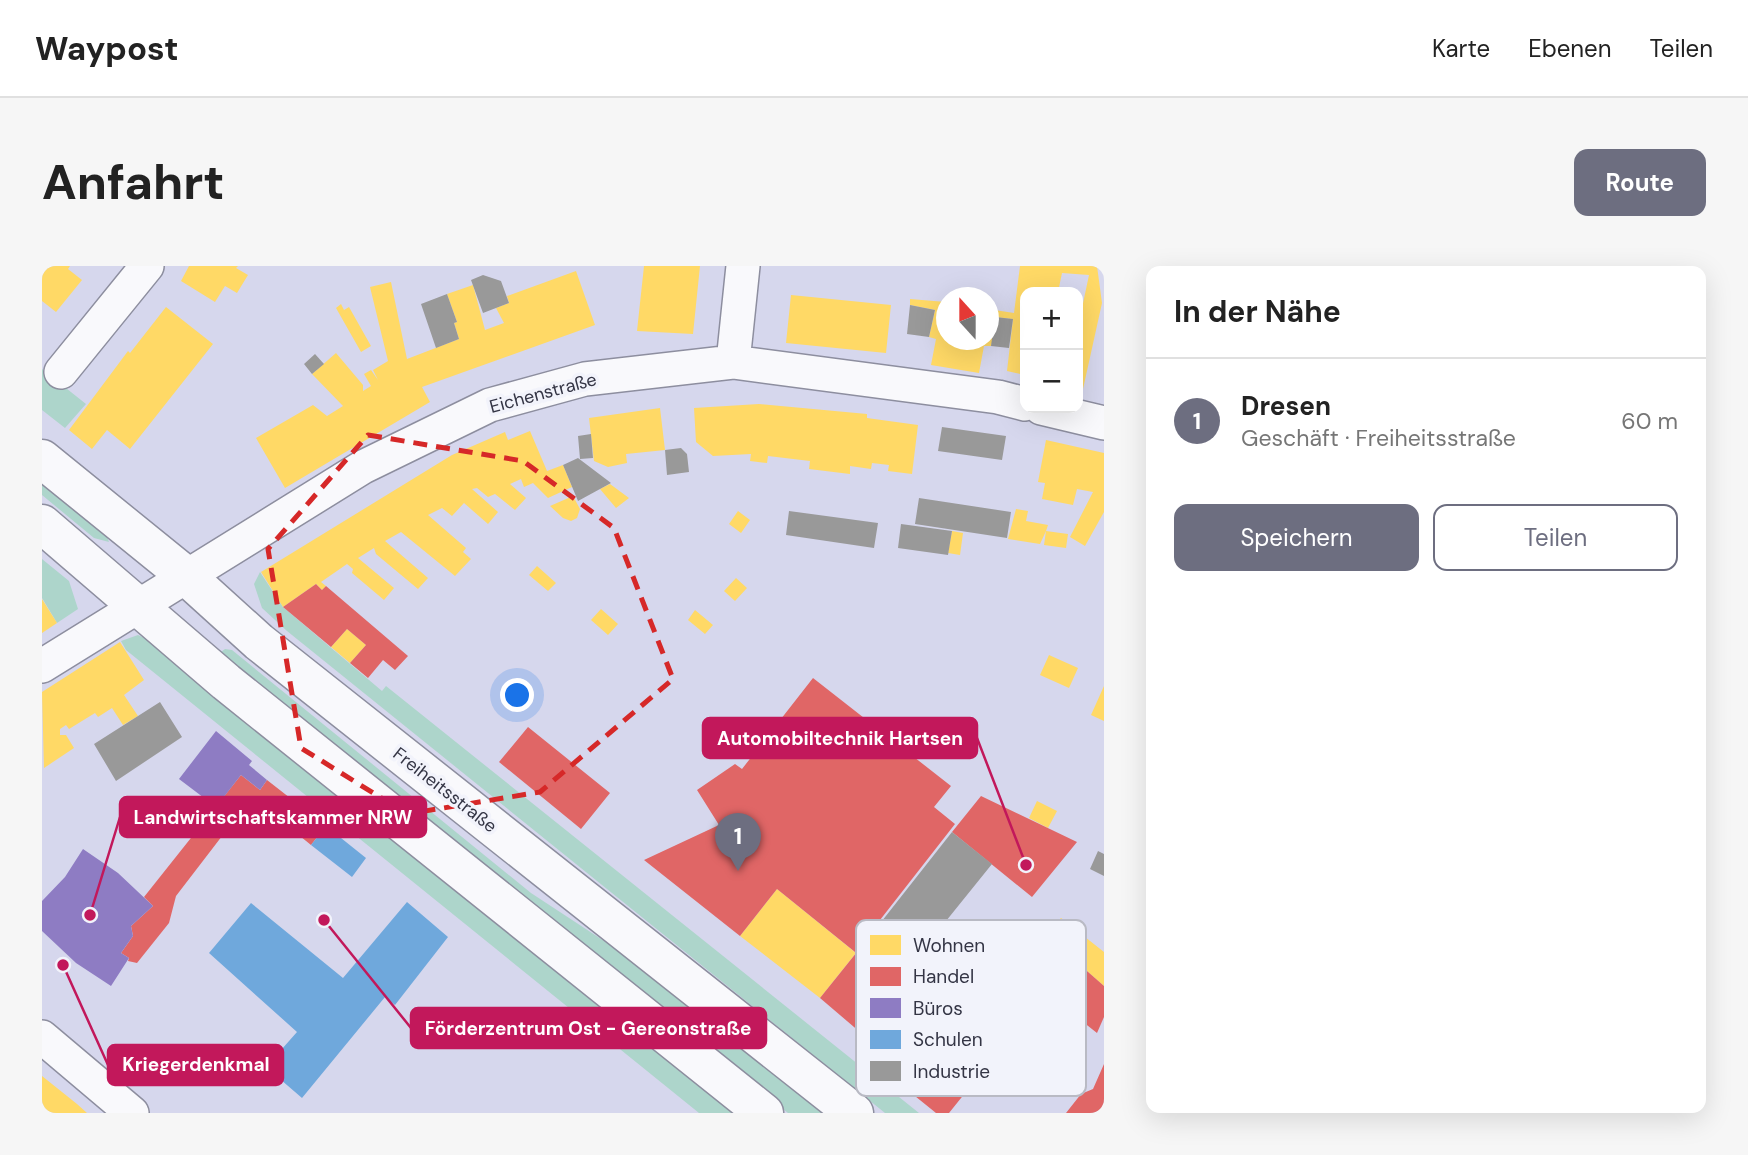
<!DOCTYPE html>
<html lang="de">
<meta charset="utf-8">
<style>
:root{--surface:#fff;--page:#f6f6f6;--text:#222;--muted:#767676;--line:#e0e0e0;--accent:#6d6e80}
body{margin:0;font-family:"DM Sans",sans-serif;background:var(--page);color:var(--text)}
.controls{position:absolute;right:21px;top:21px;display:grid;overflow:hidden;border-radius:14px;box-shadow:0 7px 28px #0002}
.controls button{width:63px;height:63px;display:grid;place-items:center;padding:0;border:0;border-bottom:2px solid var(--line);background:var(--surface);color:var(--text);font:35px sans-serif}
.compass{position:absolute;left:894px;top:21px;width:63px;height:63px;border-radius:50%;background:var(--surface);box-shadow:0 7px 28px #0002;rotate:339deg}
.you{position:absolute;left:476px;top:430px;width:24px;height:24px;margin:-18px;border:5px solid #fff;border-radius:50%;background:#1a73e8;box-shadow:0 0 0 10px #1a73e833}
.badge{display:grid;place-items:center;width:46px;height:46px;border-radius:50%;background:var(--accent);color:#fff;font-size:23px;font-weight:700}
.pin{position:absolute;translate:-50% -58px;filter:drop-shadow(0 2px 4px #0008)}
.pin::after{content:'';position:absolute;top:37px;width:24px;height:21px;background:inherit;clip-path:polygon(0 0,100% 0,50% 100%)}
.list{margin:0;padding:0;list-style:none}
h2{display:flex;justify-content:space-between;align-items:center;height:91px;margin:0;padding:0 28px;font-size:30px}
h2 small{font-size:23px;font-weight:400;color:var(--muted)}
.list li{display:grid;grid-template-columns:46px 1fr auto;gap:21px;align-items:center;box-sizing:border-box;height:126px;padding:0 28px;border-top:2px solid var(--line)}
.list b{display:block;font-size:26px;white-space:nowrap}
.list p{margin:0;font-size:23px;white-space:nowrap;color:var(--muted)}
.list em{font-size:23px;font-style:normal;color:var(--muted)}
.actions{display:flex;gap:14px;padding:21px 28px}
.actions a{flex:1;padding:16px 0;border:2px solid var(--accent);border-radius:14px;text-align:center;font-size:24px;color:var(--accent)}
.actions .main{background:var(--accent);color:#fff}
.map{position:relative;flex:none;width:1062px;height:847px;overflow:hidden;border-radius:14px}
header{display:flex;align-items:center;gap:42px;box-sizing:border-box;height:98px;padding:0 35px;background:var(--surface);border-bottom:2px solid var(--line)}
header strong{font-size:33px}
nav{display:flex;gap:38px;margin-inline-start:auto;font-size:24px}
.intro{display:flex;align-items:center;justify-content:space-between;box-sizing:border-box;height:168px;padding:0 42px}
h1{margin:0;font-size:49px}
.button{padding:18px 32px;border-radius:14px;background:var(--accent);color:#fff;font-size:24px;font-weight:700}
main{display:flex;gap:42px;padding:0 42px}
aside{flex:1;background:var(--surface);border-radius:14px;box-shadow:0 7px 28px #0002}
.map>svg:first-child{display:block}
.green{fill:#add5cb}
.homes{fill:#ffd966}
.shops{fill:#e06666}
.offices{fill:#8e7cc3}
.schools{fill:#6fa8dc}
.industry{fill:#999}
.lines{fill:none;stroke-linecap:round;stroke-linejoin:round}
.minor-casing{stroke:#8d8e9f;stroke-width:36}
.primary-casing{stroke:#8d8e9f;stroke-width:41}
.minor{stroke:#f9f9fc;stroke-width:33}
.primary{stroke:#f9f9fc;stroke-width:38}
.marked{fill:none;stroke:#d62828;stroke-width:5;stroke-dasharray:14 9;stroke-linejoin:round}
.labels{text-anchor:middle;stroke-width:7;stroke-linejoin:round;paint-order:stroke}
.street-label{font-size:18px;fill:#343545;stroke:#f2f3fb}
.key{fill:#f2f3fb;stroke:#b9bac4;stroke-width:2}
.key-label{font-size:19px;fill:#343545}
.leader{fill:none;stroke:#c2185b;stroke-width:2.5}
.callout-dot{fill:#c2185b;stroke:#f2f3fb;stroke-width:2.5}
.callout{fill:#c2185b;stroke:#c2185b;stroke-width:2.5}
.callout-label{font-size:19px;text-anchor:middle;font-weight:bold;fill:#fff}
</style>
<header>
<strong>Waypost</strong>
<nav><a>Karte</a><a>Ebenen</a><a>Teilen</a></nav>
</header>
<div class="intro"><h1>Anfahrt</h1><a class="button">Route</a></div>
<main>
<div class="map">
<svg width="1062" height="847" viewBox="0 0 1062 847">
<rect width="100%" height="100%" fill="#d6d7ed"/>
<path class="green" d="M0,103l44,35 -21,24 -23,-18z
M0,213l62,50 5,13 -15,-4 -52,-43z
M0,293l27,22 9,28 -21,14 -15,-25z
M218,306l23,35 99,84 4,-5 533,427h-34l-598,-482 -25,-23 -8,-24z
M96,369l13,6 588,472h-40l-573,-463 -5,-9z
M183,383l7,1 299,243 99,65 192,155h-34l-564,-456 -3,-5z"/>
<path class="homes" d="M0,0h28l-2,3 14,11 -26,32 -14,-11z
M147,0h49l-2,2 12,7 -11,18 -12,-7 -10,16 -34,-21z
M602,0h56l-7,68 -56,-3z
M978,0h77l5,37 -19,86 -5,-1v-61l11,-52 -27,-2 -4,19h-33v83l-18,-4 6,-52 -18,-2 -2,22 -2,7h-7l-5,27 -48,-8 5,-26 -7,-2 6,-27 -25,-5v-6l36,3v38h42v-31l26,4z
M534,5l19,54 -173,62 8,15 -145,86 -29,-50 57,-33 14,11 16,-10 -31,-32 24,-21 27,32v6l8,-5 -7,-12 7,-4 7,10 -5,-10 15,-9 -18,-74 21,-5 16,77 52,-20 -5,-16 3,-1 -10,-28 26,-9 12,45 19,-7 -8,-15 13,-5 -2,-7z
M749,29l100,10 -5,48 -100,-10z
M299,38l3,6 5,-3 22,39 -10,6 -25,-44z
M124,41l47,37 -83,105 -23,-19 -15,19 -23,-19 59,-79 2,2z
M717,138l108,10v4l51,7 -6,49 -24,-3 1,-6 -17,-2 -1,6 -21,-3v8l-41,-5 1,-8 -42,-5 -1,7 -17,-2 1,-7 -38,2 -17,-14 -2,-34z
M618,142l5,42 -39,4 1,9 -19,4 -14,-6 -5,-43z
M488,165l17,40 16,-6 9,22 -24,11 -15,-15 -9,4 -3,-8 -11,5 16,14 -11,12 -20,-16 -7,3 -11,-9 -5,1 26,23 -10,12 -24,-21 -12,13 -10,-8 -14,7 38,33 -3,4 8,7 -16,17 -54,-44 -16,9 43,37 -10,11 -42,-35 -2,-6 -16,10 36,30 -10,12 -32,-27 1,-4 -6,-5 -26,18 5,4 -4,4 -6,-6 -33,23 -22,-35 191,-117 53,-23 3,8z
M1004,174l58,13v59l-19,34 -15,-9 23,-45 -16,-3 -4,16 -31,-6 3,-16 -7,-1z
M568,218l19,14 -13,10 -16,-19z
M531,230l7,13 -3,9 -6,3 -8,-3 -13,-12z
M974,243l12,2 -2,10 22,4 -2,6 22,3 -2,14 -22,-3 2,-14 -6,13 -32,-5z
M696,245l12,9 -9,13 -12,-9z
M910,265l11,2 -3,22 -12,-2z
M495,300l19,17 -8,8 -19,-16z
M694,312l11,10 -12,13 -11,-10z
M0,333l15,24 -15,10z
M559,343l17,15 -10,11 -17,-15z
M653,344l18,15 -8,9 -17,-14z
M305,363l19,16 -16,18 -19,-16z
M78,376l24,38 -20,15 14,21 -15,9 -11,-17 -14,9 -3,-4 -26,16 -3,-4 -6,4v6h6l8,13 -30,20 -2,-76z
M1007,389l29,13 -9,20 -29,-13z
M1062,420v35l-13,-6z
M995,535l20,10 -9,17 -19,-10z
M735,623l79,64 -36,45 -80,-62z
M1019,652l43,34v34l-58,-51z
M0,810l35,28 10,9h-45z"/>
<path class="shops" d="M274,318l6,6 4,-4 82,70 -13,14 -12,-10 -15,18 -18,-15 16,-18 -19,-16 -16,18 -48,-40z
M771,412l138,108 -17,21 21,17 -100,128 -78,-63 -37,47 -96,-76 75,-35 -22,-35 38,-26 7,5z
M486,461l82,66 -29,36 -82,-67z
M199,509l19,15 7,-10 59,46 -15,19 -59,-48 -76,99 -7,27 -32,40 -9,-2 1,-3 -8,-5 12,-17 -2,-10 22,-20 -9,-9z
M939,530l96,46 -45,55 -80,-65z
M831,666l38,30 -17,22 96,78 -41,51h-13l-57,-46 9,-11 -68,-58z
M1004,669l58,51v31l-7,16 -38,-30 -22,27 -40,-31z
M1062,798v49h-38l15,-19 12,-5z"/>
<path class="offices" d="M174,465l36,30 -3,4 18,15 -7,10 -19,-15 -25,32 -37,-28z
M41,583l35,24 35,33 -22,20 2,10 -12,17 8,5 -18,28 -35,-23 -34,-32v-30l23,-24z"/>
<path class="schools" d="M284,560l40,32 -14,19 -41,-32z
M365,636l41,35 -53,68 -10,-8 -83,101 -36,-31 31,-35 -88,-79 42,-50 92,75z"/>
<path class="industry" d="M441,9l18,6 8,22 -26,10 -12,-33z
M405,28l10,28 -3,1 5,16 -23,9 -15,-44z
M868,39l25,5 -6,27 -22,-3z
M953,51l18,2 -4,29 -18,-2z
M273,88l9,10 -12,10 -8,-10z
M900,161l64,9 -4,24 -64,-9z
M549,168l2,24 -13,1 -2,-23z
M639,182l6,6 2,18 -22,3 -2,-25z
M536,192l33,25 -33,18 -15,-36z
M877,232l92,14 -4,26 -92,-14z
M747,245l89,12 -4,25 -88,-13z
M859,258l51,7 -4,24 -50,-7z
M118,436l22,35 -66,44 -22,-37z
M910,566l40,32 -75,93 -39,-31z
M1056,585l6,3v22l-14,-7z"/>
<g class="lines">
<defs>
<path id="minor" d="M691,96l10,-96
M19,106l86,-106
M999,142l63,15
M0,400l321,-199 127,-62 95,-26 148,-17 265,35 27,7
M0,771l90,76"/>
<path id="primary" d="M0,193l143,116 74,67 595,471
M0,258l184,158 538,431"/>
</defs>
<use href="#minor" class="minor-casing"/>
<use href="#primary" class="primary-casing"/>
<use href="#minor" class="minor"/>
<use href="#primary" class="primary"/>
</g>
<path class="marked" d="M326,169l155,26 91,67 59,151 -133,113 -133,22 -106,-66 -33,-199z"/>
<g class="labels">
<g class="street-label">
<text transform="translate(501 127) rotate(-15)" y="6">Eichenstraße</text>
<text transform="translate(403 524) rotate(38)" y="6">Freiheitsstraße</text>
</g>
</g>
<rect x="814" y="654" width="230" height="176" rx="10" class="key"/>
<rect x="828" y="669" width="31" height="20" fill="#ffd966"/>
<rect x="828" y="701" width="31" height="19" fill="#e06666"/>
<rect x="828" y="732" width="31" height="20" fill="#8e7cc3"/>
<rect x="828" y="764" width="31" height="19" fill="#6fa8dc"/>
<rect x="828" y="795" width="31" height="20" fill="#999"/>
<g class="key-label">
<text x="871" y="686">Wohnen</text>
<text x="871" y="717">Handel</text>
<text x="871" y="749">Büros</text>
<text x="871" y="780">Schulen</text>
<text x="871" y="812">Industrie</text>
</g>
<path class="leader" d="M984 599L935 472M48 649L78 551M282 654L369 762M21 699L66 799"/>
<g class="callout-dot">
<circle cx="984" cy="599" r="7"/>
<circle cx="48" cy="649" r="7"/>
<circle cx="282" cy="654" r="7"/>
<circle cx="21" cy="699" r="7"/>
</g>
<g class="callout">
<rect x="661" y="452" width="274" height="40" rx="7"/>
<rect x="78" y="531" width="306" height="40" rx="7"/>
<rect x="369" y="742" width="355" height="40" rx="7"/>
<rect x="66" y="779" width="175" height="40" rx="7"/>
</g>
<g class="callout-label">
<text x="798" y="479">Automobiltechnik Hartsen</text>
<text x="231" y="558">Landwirtschaftskammer NRW</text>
<text x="546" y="769">Förderzentrum Ost - Gereonstraße</text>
<text x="154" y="805">Kriegerdenkmal</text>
</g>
</svg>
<div class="controls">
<button>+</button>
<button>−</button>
</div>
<svg class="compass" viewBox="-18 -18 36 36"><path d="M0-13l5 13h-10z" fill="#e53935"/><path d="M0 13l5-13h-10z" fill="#767676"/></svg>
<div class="you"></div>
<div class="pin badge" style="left:696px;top:605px">1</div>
</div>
<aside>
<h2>In der Nähe<small></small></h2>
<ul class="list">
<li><span class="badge">1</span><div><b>Dresen</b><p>Geschäft · Freiheitsstraße</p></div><em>60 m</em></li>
</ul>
<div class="actions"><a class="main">Speichern</a><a>Teilen</a></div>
</aside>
</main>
